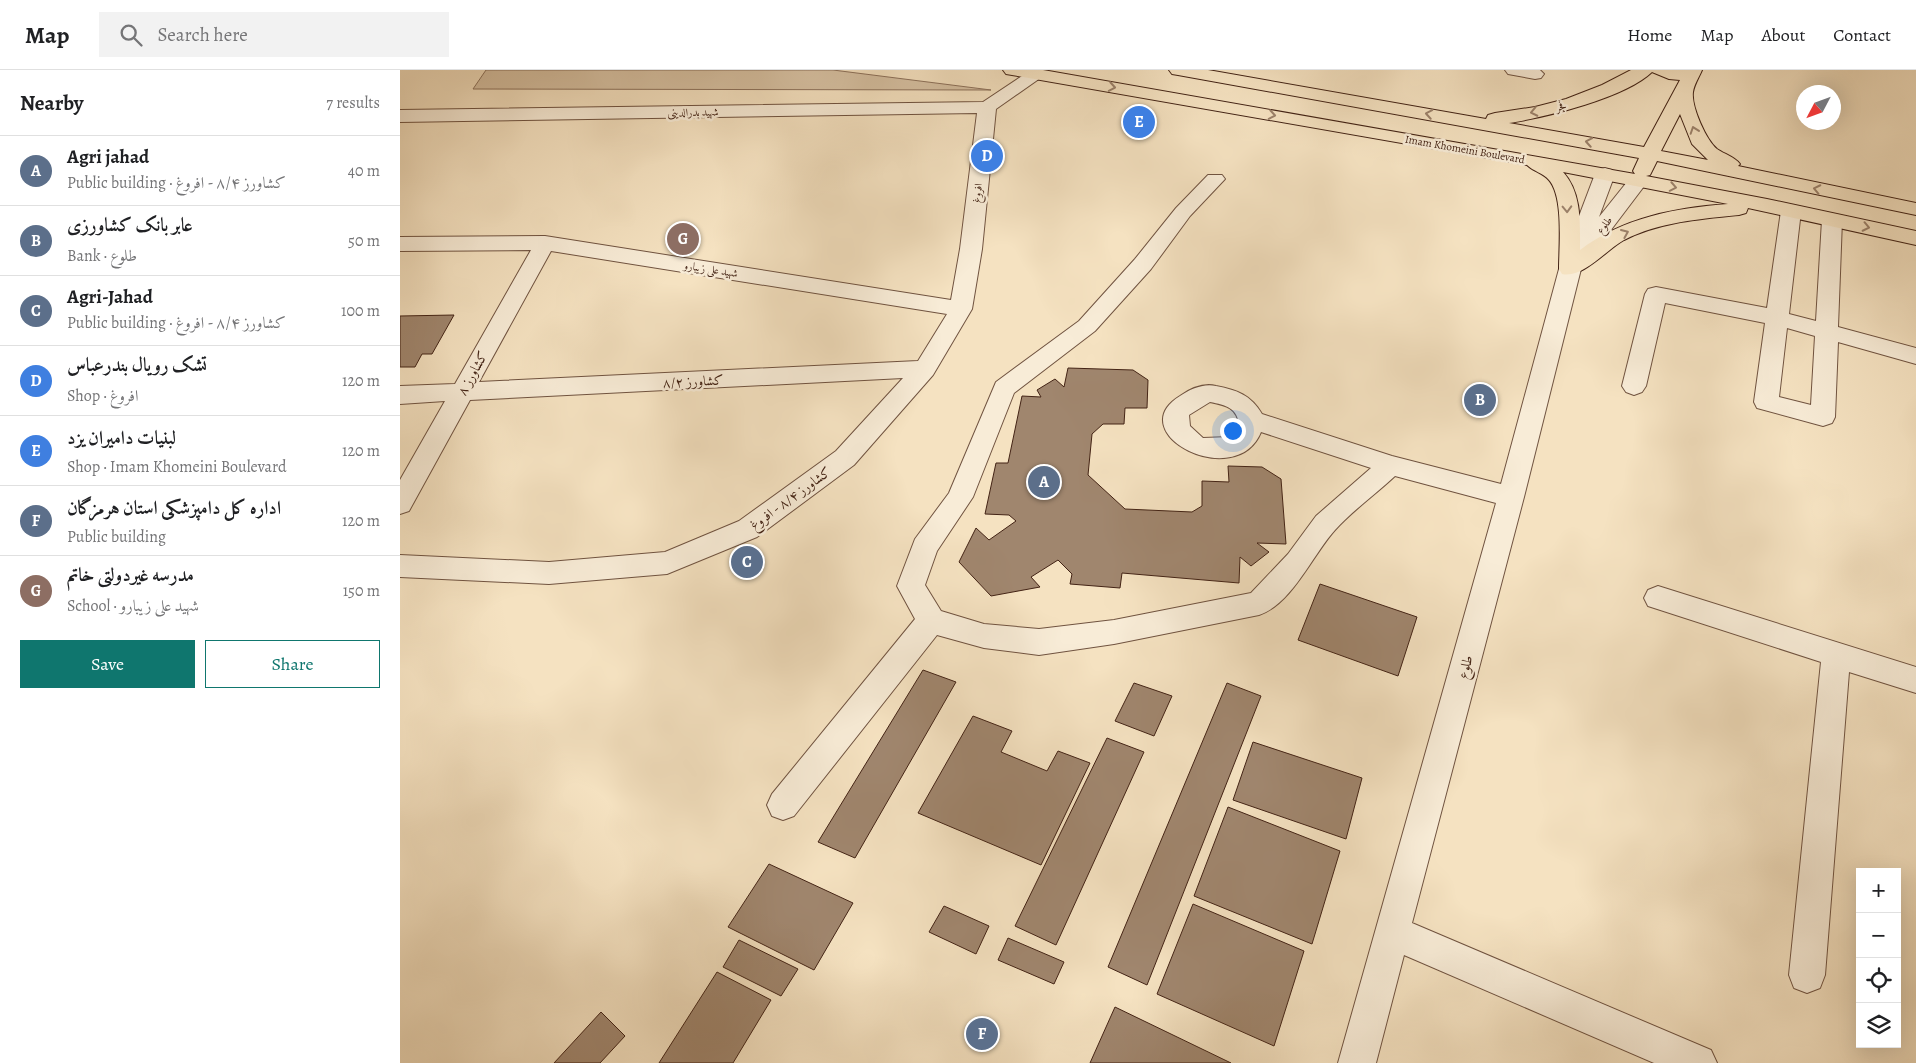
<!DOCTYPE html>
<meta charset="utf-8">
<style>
:root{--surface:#fff;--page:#f2f2f2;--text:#202124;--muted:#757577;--line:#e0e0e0;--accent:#0f766e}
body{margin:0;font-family:Alegreya,Amiri,serif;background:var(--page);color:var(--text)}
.controls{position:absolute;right:15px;bottom:15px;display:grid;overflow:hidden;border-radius:0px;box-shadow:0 5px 20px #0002}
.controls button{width:45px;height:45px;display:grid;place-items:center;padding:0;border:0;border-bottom:1px solid var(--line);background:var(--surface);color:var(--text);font:25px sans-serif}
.compass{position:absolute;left:1396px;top:15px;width:45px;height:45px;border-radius:50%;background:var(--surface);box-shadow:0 5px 20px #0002;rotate:229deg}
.you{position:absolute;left:832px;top:360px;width:18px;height:18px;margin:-12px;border:4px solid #fff;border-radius:50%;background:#1a73e8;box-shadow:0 0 0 8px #1a73e833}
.badge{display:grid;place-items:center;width:32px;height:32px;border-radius:50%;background:var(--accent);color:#fff;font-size:16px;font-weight:700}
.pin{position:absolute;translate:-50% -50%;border:2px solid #fff;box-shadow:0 1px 5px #0006}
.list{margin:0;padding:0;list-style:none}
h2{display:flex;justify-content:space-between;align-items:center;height:65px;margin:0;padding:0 20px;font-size:21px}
h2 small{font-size:16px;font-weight:400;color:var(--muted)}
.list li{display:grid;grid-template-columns:32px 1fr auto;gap:15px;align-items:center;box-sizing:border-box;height:70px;padding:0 20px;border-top:1px solid var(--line)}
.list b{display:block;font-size:19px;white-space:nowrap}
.list p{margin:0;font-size:16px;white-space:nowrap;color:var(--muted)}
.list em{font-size:16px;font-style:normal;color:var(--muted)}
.actions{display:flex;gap:10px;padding:15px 20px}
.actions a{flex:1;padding:11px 0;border:1px solid var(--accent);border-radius:0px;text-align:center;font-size:18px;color:var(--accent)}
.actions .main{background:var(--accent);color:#fff}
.icon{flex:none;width:28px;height:28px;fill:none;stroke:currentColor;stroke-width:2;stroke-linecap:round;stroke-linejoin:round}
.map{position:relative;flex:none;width:1516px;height:993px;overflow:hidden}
header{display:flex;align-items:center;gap:30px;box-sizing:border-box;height:70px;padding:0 25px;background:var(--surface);border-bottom:1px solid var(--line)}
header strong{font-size:24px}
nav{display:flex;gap:28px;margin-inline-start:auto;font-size:18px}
.search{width:350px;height:45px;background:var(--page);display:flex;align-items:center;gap:12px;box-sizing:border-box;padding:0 18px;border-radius:0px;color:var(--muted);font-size:19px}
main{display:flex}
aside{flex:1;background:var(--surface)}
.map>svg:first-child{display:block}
.green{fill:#d7c2a4;stroke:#8d725c}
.building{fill:#a0866e;stroke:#432315}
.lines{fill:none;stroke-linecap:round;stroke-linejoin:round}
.minor-casing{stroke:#705340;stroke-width:2}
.major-casing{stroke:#432315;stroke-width:2}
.minor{fill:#f8ecd7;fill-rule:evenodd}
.major{fill:#f5e2c1;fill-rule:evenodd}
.oneway{stroke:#9c826b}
.labels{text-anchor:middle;stroke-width:5;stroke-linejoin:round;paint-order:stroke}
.far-street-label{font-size:11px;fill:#432315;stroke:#f8ecd7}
.street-label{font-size:14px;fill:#432315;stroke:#f8ecd7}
</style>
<header>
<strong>Map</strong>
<div class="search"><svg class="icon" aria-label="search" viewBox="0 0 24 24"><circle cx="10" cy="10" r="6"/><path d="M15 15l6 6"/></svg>Search here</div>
<nav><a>Home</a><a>Map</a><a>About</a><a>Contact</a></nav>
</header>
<main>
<aside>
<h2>Nearby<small>7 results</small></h2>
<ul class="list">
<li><span class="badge" style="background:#5c6f8a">A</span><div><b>Agri jahad</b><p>Public building · کشاورز ۸/۴ - افروغ</p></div><em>40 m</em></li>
<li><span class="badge" style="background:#5c6f8a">B</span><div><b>عابر بانک کشاورزی</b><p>Bank · طلوع</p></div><em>50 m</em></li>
<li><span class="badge" style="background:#5c6f8a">C</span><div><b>Agri-Jahad</b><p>Public building · کشاورز ۸/۴ - افروغ</p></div><em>100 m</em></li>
<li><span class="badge" style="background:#3f7fe0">D</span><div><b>تشک رویال بندرعباس</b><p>Shop · افروغ</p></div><em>120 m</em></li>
<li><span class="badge" style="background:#3f7fe0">E</span><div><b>لبنیات دامیران یزد</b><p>Shop · Imam Khomeini Boulevard</p></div><em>120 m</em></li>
<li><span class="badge" style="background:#5c6f8a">F</span><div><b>اداره کل دامپزشکی استان هرمزگان</b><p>Public building</p></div><em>120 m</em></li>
<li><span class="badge" style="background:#8d6e63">G</span><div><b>مدرسه غیردولتی خاتم</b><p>School · شهید علی زیبارو</p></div><em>150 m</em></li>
</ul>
<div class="actions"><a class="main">Save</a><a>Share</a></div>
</aside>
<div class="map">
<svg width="1516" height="993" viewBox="0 0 1516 993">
<rect width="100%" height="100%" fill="#f5e2c1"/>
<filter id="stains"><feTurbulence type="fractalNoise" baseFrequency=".004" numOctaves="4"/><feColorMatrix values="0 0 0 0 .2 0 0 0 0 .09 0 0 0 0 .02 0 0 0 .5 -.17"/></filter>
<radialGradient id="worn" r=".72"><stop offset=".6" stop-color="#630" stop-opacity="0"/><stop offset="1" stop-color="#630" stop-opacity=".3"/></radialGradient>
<path class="green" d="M86,0h347l158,20 -518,-1z"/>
<path class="building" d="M54,245l-22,39h-10l-7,13h-15v-51z
M668,298l65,2 15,10 -1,28h-22l-1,16h-21l-11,10 -4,41 37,34 67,3 10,-6v-25l27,1 -1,-16 34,1 19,12 5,65 -29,-1 12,9 -18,14 -11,-9 -1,26 -117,-10 -2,15 -50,-4 2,-10 -14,-14 -27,17 9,10 -49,9 -32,-34 17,-34 13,12 27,-19 -7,-6 -24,-1 11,-51h12l14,-67 19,1 -4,-7 18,-11 9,8z
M920,514l97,33 -19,59 -100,-36z
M523,600l33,12 -101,176 -37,-16z
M734,613l38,13 -18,40 -39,-15z
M827,613l34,13 -114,289 -39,-18z
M573,646l39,15 -11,21 46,19 11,-20 32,12 -49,102 -123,-52z
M707,668l37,14 -88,193 -41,-19z
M853,672l109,36 -16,61 -113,-39z
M828,737l112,44 -28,93 -118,-48z
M369,794l84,39 -39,67 -86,-43z
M793,834l111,47 -30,95 -117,-52z
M544,836l45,20 -13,28 -47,-22z
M608,868l56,24 -10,22 -56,-24z
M339,870l59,29 -17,27 -58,-29z
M317,902l54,28 -38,63h-74z
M715,937l116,56h-141z
M201,942l24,24 -25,27h-46z"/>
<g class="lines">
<defs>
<path id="minor" d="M631,0h11l4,4 -50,35 -14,140 -10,60 -39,66 -79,90 -97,72 -90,37 -118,10 -149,-7v-22l149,7 116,-10 74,-31 97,-70 67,-73 -433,22 -61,111 -9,3v-34l45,-79 -45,3v-18l55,-2 76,-134 -131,1v-14l145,-1 406,64 9,-51 17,-136 -577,9v-12l583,-8zM151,181l396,63 -29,47 -439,21z
M1105,0h35l4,4 -3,4 -6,1 -27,-5z
M1205,98l7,2 3,4 -16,43 32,-40h14l3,4 -56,74 -7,2 -4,12 -57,228 -112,426 299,127 6,13h-63l-250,-108 -28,108h-38l158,-560 -101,-27c-19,18 -42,34 -60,54 -22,24 -43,74 -76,85l-145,29 -75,11 -55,-7 -47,-13 -143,181 -11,4 -11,-4 -5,-11 5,-11 143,-175 -18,-33 18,-47 34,-46 47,-111 83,-61 56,-62 41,-51 32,-33h14l3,4 -35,37 -39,53 -56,62 -81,62 -41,104 -36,54 -12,34 16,26 43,13 55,5 75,-9 137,-27 37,-39 28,-38 55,-48 -110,-36c-25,61 -141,1 -81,-36 10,-7 24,-13 36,-10 21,4 35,9 46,28l130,42 109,28 58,-215 36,-95 3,-4zM810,332c16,3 28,6 29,24l-9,11 -27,1 -13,-12 -1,-11z
M1391,135l7,2 3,4 -12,103 27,7 6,-101 3,-4 7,-2 7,2 3,4 -4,107 78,21v16l-78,-22 -3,75 -3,6 -9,3 -66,-18 -3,-6 11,-79 -100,-20 -19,83 -4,6 -8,3 -8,-3 -4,-6 23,-92 3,-5 8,-2 111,21 14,-97 3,-4zM1387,258l28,8 -4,69 -32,-8z
M1258,516l258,81v26l-67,-21 -24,303 -5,13 -13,5 -13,-5 -5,-13 32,-313 -173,-56 -4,-8 4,-8z"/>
<path id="major" d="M603,0h40l592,104 -2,-3 6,-13 -461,-83 -6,-1 -3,-4h39l278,49 2,-4 7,-2 40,-6 31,-8 36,-14 29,-15h71c-3,7 -8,15 -9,22 -2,14 13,48 24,57 7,5 18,8 23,15l-2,2 178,37v12l-259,-54 -7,14 -4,1 121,23 149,32v14l-168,-37 -2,5 -7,2c-39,4 -80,7 -115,25 -18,10 -42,39 -62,34l-3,-5c0,-22 5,-72 -10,-89 -6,-7 -16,-9 -22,-15l-515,-90 -6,-1zM1252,2l17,7 11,1 -36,67 -135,-24c37,-6 116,-25 143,-51zM1280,44l12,30 16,16 -47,-9zM1163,102l165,32c-52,4 -104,13 -148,46 0,-27 2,-57 -17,-78z"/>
</defs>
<use href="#minor" class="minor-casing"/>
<use href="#major" class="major-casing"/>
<use href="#minor" class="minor"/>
<use href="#major" class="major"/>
</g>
<defs><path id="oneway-chevron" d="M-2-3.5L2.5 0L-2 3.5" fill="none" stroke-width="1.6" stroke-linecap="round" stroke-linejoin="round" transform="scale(1.25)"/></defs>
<g class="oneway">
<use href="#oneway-chevron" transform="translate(712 17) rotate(10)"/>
<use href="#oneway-chevron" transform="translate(1134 42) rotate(168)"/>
<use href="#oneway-chevron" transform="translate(1029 44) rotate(-170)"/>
<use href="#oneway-chevron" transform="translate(872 45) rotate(10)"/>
<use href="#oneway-chevron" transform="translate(1294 60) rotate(-109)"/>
<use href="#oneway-chevron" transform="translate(1189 72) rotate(-170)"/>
<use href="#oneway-chevron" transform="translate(1273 117) rotate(11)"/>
<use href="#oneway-chevron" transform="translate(1417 119) rotate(-168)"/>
<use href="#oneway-chevron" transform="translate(1167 139) rotate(88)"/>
<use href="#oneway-chevron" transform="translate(1466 157) rotate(12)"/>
<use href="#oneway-chevron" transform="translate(1225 163) rotate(-23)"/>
</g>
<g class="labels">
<g class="far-street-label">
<text transform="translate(1161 36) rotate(-14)" y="4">فجر</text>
<text transform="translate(293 42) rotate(-1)" y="4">شهید بدرالدینی</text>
<text transform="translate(1065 79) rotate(10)" y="4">Imam Khomeini Boulevard</text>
<text transform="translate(577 123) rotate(-84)" y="4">افروغ</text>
<text transform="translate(1204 155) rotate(-52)" y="4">طلوع</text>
<text transform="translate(311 199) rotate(9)" y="4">شهید علی زیبارو</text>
</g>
<g class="street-label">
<text transform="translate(72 303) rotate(-61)" y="5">کشاورز ۸</text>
<text transform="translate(293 311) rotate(-3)" y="5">کشاورز ۸/۲</text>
<text transform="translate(390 428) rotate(-36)" y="5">کشاورز ۸/۴ - افروغ</text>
<text transform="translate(1065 597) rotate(-75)" y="5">طلوع</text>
</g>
</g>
<rect width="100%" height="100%" filter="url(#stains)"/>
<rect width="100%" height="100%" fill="url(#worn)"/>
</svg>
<div class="controls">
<button>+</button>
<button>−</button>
<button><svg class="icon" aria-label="locate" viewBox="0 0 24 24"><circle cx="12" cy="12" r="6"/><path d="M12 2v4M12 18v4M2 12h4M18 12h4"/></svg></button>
<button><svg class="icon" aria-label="layers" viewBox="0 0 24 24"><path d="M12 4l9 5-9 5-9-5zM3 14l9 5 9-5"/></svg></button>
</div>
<svg class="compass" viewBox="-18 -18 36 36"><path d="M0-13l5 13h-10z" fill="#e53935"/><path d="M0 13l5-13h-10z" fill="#757577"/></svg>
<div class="you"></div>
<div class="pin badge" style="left:644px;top:412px;background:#5c6f8a">A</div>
<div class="pin badge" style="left:1080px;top:330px;background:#5c6f8a">B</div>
<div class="pin badge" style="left:347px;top:492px;background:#5c6f8a">C</div>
<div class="pin badge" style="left:587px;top:86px;background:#3f7fe0">D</div>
<div class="pin badge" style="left:739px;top:52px;background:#3f7fe0">E</div>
<div class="pin badge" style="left:582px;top:964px;background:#5c6f8a">F</div>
<div class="pin badge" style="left:283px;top:169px;background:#8d6e63">G</div>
</div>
</main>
